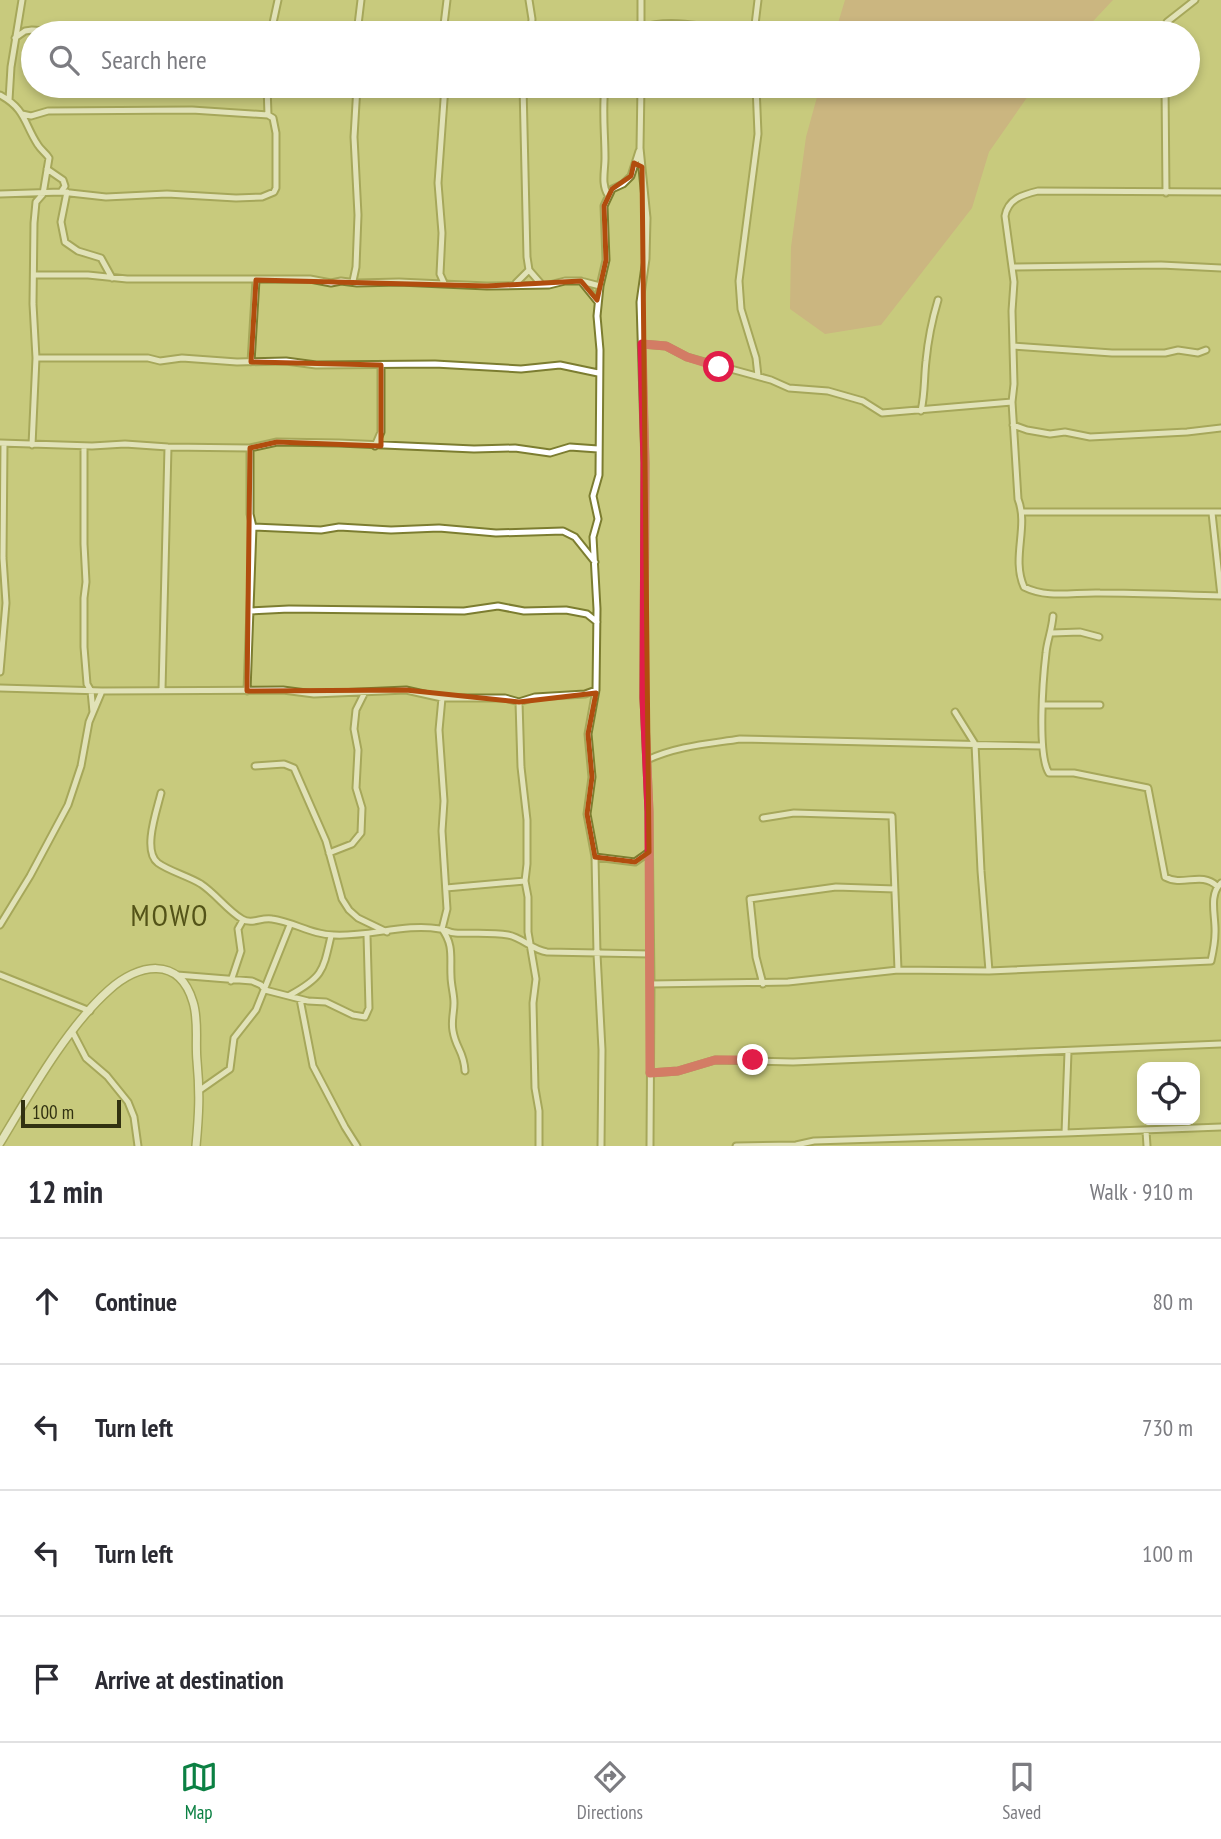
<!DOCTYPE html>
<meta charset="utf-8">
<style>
:root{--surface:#fff;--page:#f7f7f7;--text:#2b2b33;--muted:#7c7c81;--line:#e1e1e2;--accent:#0b8043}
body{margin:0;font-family:"PT Sans Narrow",sans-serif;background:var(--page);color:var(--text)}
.controls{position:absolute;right:21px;bottom:21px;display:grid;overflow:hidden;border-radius:14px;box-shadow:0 4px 10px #0003}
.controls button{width:63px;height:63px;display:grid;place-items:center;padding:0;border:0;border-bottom:2px solid var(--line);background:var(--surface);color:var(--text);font:35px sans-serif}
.scale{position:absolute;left:21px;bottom:18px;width:100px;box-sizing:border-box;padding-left:7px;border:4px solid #313111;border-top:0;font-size:19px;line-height:24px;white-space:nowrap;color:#313111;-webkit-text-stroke:5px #c8ca7d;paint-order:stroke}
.stop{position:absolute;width:21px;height:21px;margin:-16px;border:5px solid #e11d48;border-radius:50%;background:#fff}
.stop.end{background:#e11d48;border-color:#fff;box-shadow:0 2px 7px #0008}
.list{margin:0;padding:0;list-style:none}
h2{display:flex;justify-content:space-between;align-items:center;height:91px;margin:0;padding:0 28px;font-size:30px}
h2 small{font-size:23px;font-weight:400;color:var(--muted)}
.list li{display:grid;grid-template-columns:46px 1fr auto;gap:21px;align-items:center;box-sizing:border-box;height:126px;padding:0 28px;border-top:2px solid var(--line)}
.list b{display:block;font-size:26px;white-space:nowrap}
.list em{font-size:23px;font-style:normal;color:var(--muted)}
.icon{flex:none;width:38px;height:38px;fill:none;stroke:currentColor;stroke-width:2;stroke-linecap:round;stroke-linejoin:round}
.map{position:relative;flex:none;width:1221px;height:1146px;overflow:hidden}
.search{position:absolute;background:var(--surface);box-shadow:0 4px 10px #0003;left:21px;right:21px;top:21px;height:77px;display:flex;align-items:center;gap:18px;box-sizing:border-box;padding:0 24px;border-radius:38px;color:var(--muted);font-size:26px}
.sheet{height:595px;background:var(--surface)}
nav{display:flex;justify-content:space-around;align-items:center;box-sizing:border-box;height:98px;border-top:2px solid var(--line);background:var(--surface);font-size:19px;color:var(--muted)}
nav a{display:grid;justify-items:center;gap:4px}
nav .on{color:var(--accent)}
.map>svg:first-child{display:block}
.green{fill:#ce9d83}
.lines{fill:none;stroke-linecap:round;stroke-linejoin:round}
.minor-casing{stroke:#7c7d30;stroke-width:9}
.tertiary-casing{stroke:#7c7d30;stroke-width:10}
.minor{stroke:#fff;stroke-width:5}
.tertiary{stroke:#fff;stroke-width:7}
.route{stroke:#e11d48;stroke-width:9}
.marked{fill:none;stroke:#b14d0e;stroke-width:5;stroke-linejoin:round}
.labels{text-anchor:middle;stroke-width:7;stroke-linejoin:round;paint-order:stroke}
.quarter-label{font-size:30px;letter-spacing:2px;fill:#535318;stroke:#c8ca7d}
</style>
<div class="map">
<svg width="1221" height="1146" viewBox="0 0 1221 1146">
<rect width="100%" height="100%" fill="#c8ca7d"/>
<path class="green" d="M845,0h268l-31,33h-247z
M820,86h215l-46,66 -17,56 -91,117 -56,9 -35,-25 1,-62 15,-110z"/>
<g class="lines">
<defs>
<path id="minor" d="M529,0l3,19 -1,14
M641,0v33
M641,28c26,-9 62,-3 88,5
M606,29v4
M274,33l-1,-10 5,-23
M357,33l4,-33
M443,33l4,-33
M754,33l4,-33
M1163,33l4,-11 28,-22
M15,38l10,-7 7,-1 16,1 47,-3 22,3
M523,86l4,171 2,13 13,15
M605,86c-3,25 0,47 0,72 0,13 -4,26 3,37
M641,86l-1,62 7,70 -1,41 -6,43 5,161 -1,235 5,114 2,172 -1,162
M756,86l2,48 -19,147 2,28 15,49 2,18
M1165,86l1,107
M0,95c26,14 24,29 38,50 3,5 8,8 11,13l-6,36 -7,8 -2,21 -1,81 3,54 -4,87
M9,100l2,-33 11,-67
M22,114l9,2 17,-5 144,-1 76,5
M47,169l16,11 2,6 -4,6
M67,192l-6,30 4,20 13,9 23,7 11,20
M1221,192l-183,-1c-16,4 -30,8 -33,25l9,66 -2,29 2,73 -2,18 6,97c11,28 -7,59 6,88 24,12 50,5 76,6 40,0 81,2 121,3
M0,194l61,-2 45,5 61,-3 69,4 26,-1 12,-5 2,-4v-55l-3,-15 -5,-3 -1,-29
M1013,267l148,-2 60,3
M35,275h53l39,4h183l21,4 10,-2 16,2 42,-1 88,4 62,-1 16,-4h16l19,5
M353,281l3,-14 2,-52 -4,-78 3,-51
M581,281l17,21
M444,283l-4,-9 2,-41 -4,-50 7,-97
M516,283l13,-13
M642,344l24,2 21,11 84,23 18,8 39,3 35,10 19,12 130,-11
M1013,346l99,7h53l13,-3 20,3 8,-3
M36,358h112l12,3 22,-3 55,4 49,-1 30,4 119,-1 86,5 39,-4 38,8
M251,362l5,-82
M921,411c4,-17 3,-33 5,-50 2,-21 6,-41 12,-61
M1013,425l14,5 23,4 15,-2 25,5 97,-5 34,-4
M0,443l92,3 33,-2 43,3 82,1 27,-6 62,1 135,6 41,-1 35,5 20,-6 28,2
M84,446v98l2,38 -2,16v49l3,37 4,7 2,21
M375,446l6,-14v-67
M1023,512h198
M1212,513l9,83
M253,527l68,3 18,-3 52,3 48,-2 57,5 67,-2 12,6 20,25
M250,611l39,-2 175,2 34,-5 26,5 42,-1 21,4 10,8
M1053,616c-1,14 -6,25 -7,37 -3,25 -9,102 3,120h25l74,15 17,89c18,10 36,-6 52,9
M1052,633l28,-1 19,5
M0,672l6,-69 -3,-45 1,-114
M0,688l102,3 181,-1 31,4 92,-4 36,8h63l14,4 16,-5 50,-3 11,-4
M162,690l6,-243
M247,691l6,-164 -3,-13v-66
M442,698l-3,32 5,71 -2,30 5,78 -5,20c12,16 8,29 9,47 0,9 3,18 3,27 0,10 -3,18 -1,28 3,18 11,20 12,40
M519,702l2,65 6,53v44l-2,17 3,16v35l8,47 -3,24 2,85 4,23v35
M1044,705h56
M955,712l20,32 6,127 8,100
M647,760c30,-14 61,-16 93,-21l302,7
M255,766l29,-2 10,4 32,73 16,58 7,11 9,8 29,14
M161,793c-4,17 -19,58 -3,70 11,8 30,13 43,21 15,10 26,26 41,35 10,6 19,-2 30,0 22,3 40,16 62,16 35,2 71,-12 106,-6 5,0 9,4 15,4 17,1 36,-1 53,2 15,3 24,15 39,17l103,2
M763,818l31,-5 98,3 6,154
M329,853l23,-9 9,-11 1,-25 -6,-20 2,-38 -4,-21 2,-19 9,-18
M595,857l40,5 14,-10
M446,888l79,-7
M0,925l30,-49 38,-71 13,-39 8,-44 13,-31
M0,975l90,36
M177,975l75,6 9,4 4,5 43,11 18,1 27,13 12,2 4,-9 -2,-73
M231,981l10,-30 -3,-22 5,-9
M651,984l137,-2 110,-12 91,1 222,-10c2,-9 4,-18 4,-28 1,-16 -7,-38 6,-50
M763,984l-7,-27 -6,-58 86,-12 59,2
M290,995c33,-18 33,-24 41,-59
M300,999l13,67 32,61 12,19
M73,1033l13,25 21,18 21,26 6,15 4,29
M650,1073l28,-2 37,-11 78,2 428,-18
M200,1090l30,-21 4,-31 22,-28 34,-85
M1146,1131l1,15
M1065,1133l156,-6
M601,1146l1,-96 -5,-96 -2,-97 -8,-43 5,-37 -4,-43 8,-44 1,-81 -4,-72 5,-18 -5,-23 6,-21 1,-125 -3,-34 3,-30 6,-26 -2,-54 8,-17 11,-5 8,-8 8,-25
M736,1146l60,-1 18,-4 251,-8 3,-81"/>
<path id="tertiary" d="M0,1143c29,-48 67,-116 109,-153 29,-26 70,-35 84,12 6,19 2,39 4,59 3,32 2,53 -1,85"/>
</defs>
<use href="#minor" class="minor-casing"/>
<use href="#tertiary" class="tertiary-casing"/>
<use href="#minor" class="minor"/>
<use href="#tertiary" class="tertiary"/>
</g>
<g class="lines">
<path class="route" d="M719,367l-32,-10 -21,-11 -24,-2 3,119 -1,235 5,113 1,262 28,-2 37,-11h38"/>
</g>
<path d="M0 0H1221V1146H0ZM634,163l8,4 7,685 -14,10 -40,-5 -8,-43 5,-37 -4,-43 8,-41 -77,9 -113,-12 -159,1 3,-243 27,-6 104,4v-81l-130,-3 5,-82 231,6 94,-5 16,19 9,-40 -2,-54 8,-17 19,-13z" fill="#c8ca7d" fill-opacity=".55" fill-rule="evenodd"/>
<path class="marked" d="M634,163l8,4 7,685 -14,10 -40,-5 -8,-43 5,-37 -4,-43 8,-41 -77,9 -113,-12 -159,1 3,-243 27,-6 104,4v-81l-130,-3 5,-82 231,6 94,-5 16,19 9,-40 -2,-54 8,-17 19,-13z"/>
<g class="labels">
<g class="quarter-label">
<text x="170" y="926">MOWO</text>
</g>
</g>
</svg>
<div class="controls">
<button><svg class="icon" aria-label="locate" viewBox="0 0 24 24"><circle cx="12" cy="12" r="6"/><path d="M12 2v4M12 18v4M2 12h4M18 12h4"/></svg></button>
</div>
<div class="scale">100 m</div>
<div class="stop" style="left:719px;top:367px"></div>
<div class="stop end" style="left:753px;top:1060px"></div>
<div class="search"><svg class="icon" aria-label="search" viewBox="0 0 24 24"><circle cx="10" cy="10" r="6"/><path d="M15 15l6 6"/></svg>Search here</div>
</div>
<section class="sheet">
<h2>12 min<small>Walk · 910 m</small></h2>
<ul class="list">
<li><svg class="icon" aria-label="ahead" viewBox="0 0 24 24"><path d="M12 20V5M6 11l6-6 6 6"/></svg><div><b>Continue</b></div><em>80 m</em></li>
<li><svg class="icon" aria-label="left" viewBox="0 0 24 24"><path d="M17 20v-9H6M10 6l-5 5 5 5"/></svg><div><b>Turn left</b></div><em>730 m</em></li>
<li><svg class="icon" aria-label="left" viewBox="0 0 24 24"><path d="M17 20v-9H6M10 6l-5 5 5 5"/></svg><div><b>Turn left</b></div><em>100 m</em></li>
<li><svg class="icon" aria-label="arrive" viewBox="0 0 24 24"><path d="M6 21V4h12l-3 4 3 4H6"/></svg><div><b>Arrive at destination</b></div></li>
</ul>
</section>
<nav>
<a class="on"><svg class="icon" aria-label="map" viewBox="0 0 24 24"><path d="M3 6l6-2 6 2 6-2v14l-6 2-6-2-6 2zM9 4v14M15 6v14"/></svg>Map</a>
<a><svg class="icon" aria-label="directions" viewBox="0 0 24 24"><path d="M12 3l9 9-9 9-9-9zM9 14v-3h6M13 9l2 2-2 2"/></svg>Directions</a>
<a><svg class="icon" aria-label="saved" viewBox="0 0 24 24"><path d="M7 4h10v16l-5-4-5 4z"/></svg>Saved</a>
</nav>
